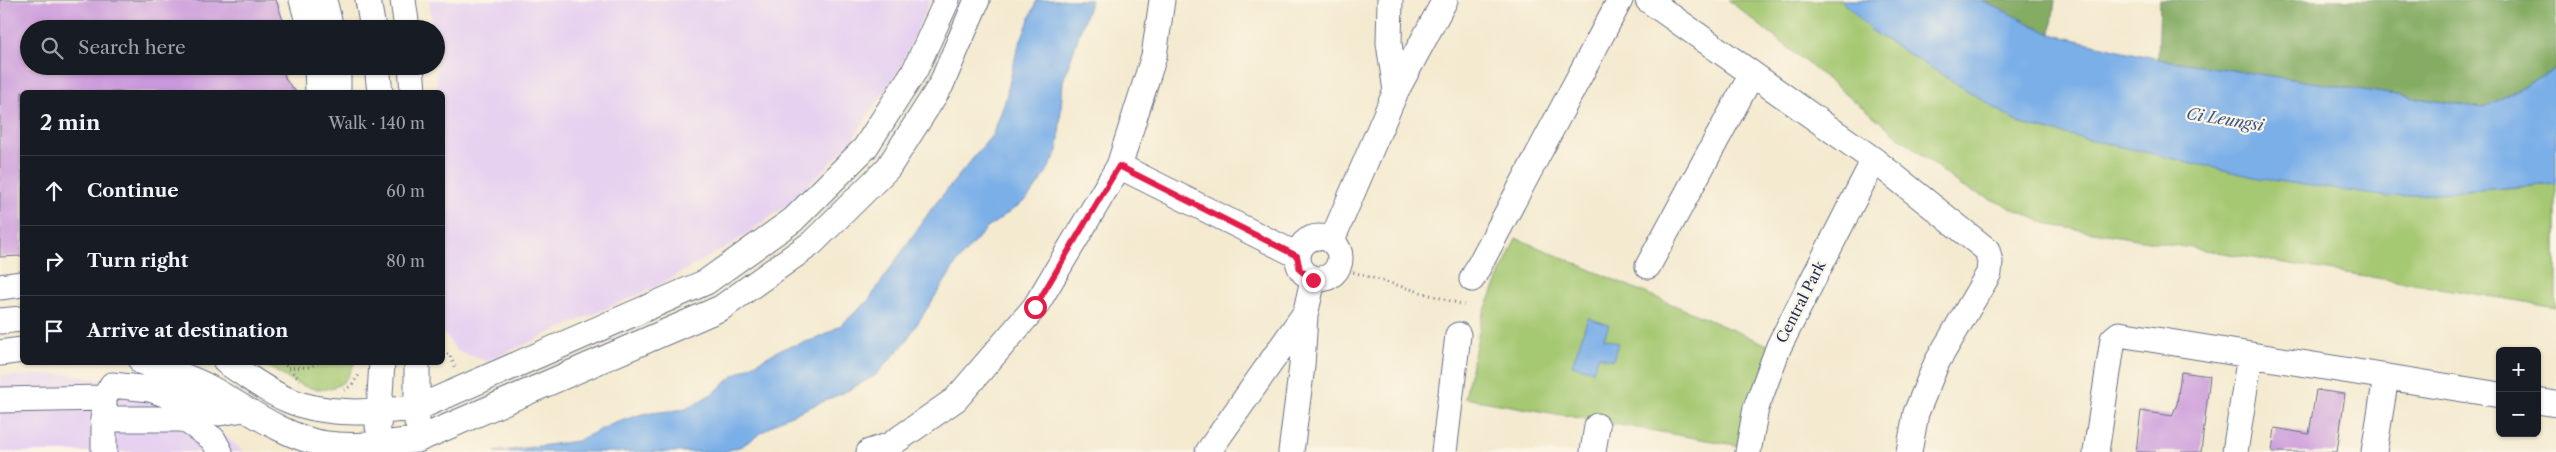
<!DOCTYPE html>
<meta charset="utf-8">
<style>
:root{--surface:#171b24;--page:#20242c;--text:#f1f3f6;--muted:#9ea1a6;--line:#363941}
body{margin:0;font-family:"Libre Caslon Text",serif;background:var(--page);color:var(--text)}
.controls{position:absolute;right:15px;bottom:15px;display:grid;overflow:hidden;border-radius:8px;box-shadow:0 1px 4px #0004}
.controls button{width:45px;height:45px;display:grid;place-items:center;padding:0;border:0;border-bottom:1px solid var(--line);background:var(--surface);color:var(--text);font:25px sans-serif}
.stop{position:absolute;width:15px;height:15px;margin:-11px;border:4px solid #e11d48;border-radius:50%;background:#fff}
.stop.end{background:#e11d48;border-color:#fff;box-shadow:0 1px 5px #0008}
.list{margin:0;padding:0;list-style:none}
h2{display:flex;justify-content:space-between;align-items:center;height:65px;margin:0;padding:0 20px;font-size:21px}
h2 small{font-size:16px;font-weight:400;color:var(--muted)}
.list li{display:grid;grid-template-columns:32px 1fr auto;gap:15px;align-items:center;box-sizing:border-box;height:70px;padding:0 20px;border-top:1px solid var(--line)}
.list b{display:block;font-size:19px;white-space:nowrap}
.list em{font-size:16px;font-style:normal;color:var(--muted)}
.icon{flex:none;width:28px;height:28px;fill:none;stroke:currentColor;stroke-width:2;stroke-linecap:round;stroke-linejoin:round}
.map{position:relative;flex:none;width:2556px;height:452px;overflow:hidden}
.search{position:absolute;background:var(--surface);box-shadow:0 1px 4px #0004;left:20px;top:20px;width:425px;height:55px;display:flex;align-items:center;gap:12px;box-sizing:border-box;padding:0 18px;border-radius:28px;color:var(--muted);font-size:19px}
.panel{position:absolute;background:var(--surface);box-shadow:0 1px 4px #0004;left:20px;top:90px;width:425px;height:275px;border-radius:8px}
.map>svg:first-child{display:block}
.built{fill:#e6d2f0}
.green{fill:#a5c872;stroke:#607c68}
.forest{fill:#84ac64;stroke:#506e61}
.water{fill:#7aafe8;stroke:#4a6fa3}
.building{fill:#c997db}
.lines{fill:none;stroke-linecap:round;stroke-linejoin:round}
.minor-casing{stroke:#677086;stroke-width:27}
.path{stroke:#677086;stroke-width:3;stroke-dasharray:1 4;stroke-linecap:butt}
.minor{stroke:#fff;stroke-width:25}
.route{stroke:#e11d48;stroke-width:6}
.labels{text-anchor:middle;stroke-width:4.5;stroke-linejoin:round;paint-order:stroke}
.street-label{font-size:15px;fill:#1b2f5e;stroke:#fcf5e5}
.water-label{font-size:16px;font-style:italic;fill:#385587;stroke:#fcf5e5}
</style>
<div class="map">
<svg width="2556" height="452" viewBox="0 0 2556 452">
<rect width="100%" height="100%" fill="#fcf5e5"/>
<filter id="ink" filterUnits="userSpaceOnUse"><feTurbulence type="fractalNoise" baseFrequency=".02" numOctaves="2"/><feDisplacementMap in="SourceGraphic" scale="10" xChannelSelector="R" yChannelSelector="G"/><feConvolveMatrix kernelMatrix="1 2 1 2 8 2 1 2 1" color-interpolation-filters="sRGB"/></filter>
<filter id="wash" filterUnits="userSpaceOnUse"><feTurbulence type="fractalNoise" baseFrequency=".0096" numOctaves="4" result="noise"/><feDisplacementMap in="SourceGraphic" scale="20" xChannelSelector="R" yChannelSelector="G"/><feGaussianBlur stdDeviation="1.12" result="paint"/><feColorMatrix in="noise" values="0 0 0 0 0 0 0 0 0 0 0 0 0 0 0 0 0 1.4 0 .05"/><feComposite in="paint" operator="in"/></filter>
<g filter="url(#wash)">
<rect width="100%" height="100%" fill="#f4ead0"/>
<path class="built" d="M429,0h501l-30,68 -50,75 -55,56 -63,45 -77,43 -169,74 -29,-10 -14,-19 -1,-240h-5l-1,-63h-4z
M70,374l80,16 77,47 17,15h-244v-76z"/>
<path class="green" d="M1728,0h113l31,31 149,93 368,73 167,-13v123l-506,-82 -89,-39z
M1516,238l259,110 -34,98 -276,-48 17,-81z
M262,363h93c-4,5 -7,16 -13,20 -26,18 -58,-7 -80,-20z"/>
<path class="forest" d="M1982,0h73l-4,34z
M2160,0h396v69l-73,39 -325,-49z"/>
<path class="water" d="M1037,0h54l-28,81 -5,70 -15,27 -16,21 -41,30 -28,32 -54,83 -28,31 -33,18 -61,26 -40,27 -18,6h-229l82,-11 35,-17 30,-10 44,-5 29,-17 18,-16 48,-27 38,-11 22,-13 27,-24 64,-93 61,-74 12,-32 12,-52z
M1841,0h141l69,34 107,25 325,49 73,-39v115l-167,13 -126,-18 -242,-55 -149,-93z
M1588,318l21,7 -5,13 14,5 -5,17 -14,-4 -6,15 -21,-6z"/>
<g id="blocks">
<path class="building" d="M0,0h276l10,29h-257v37h253l4,14 10,12h-274v164l-22,1z
M2181,372l29,4 -9,76h-65l5,-41 31,5 5,-12z
M2316,390l29,4 -8,58h-65l3,-24 34,6z"/>
</g>
</g>
<g filter="url(#ink)">
<use href="#blocks" fill-opacity="0" stroke="#677086" stroke-width="1"/>
<g class="lines">
<defs>
<path id="minor" d="M302,0l8,29
M324,0l7,29
M368,0l5,29
M403,0l4,29
M1390,0l-1,43 7,48
M1648,0l226,160 113,90 3,12 -1,11 -52,89 -21,51 -7,39
M317,66l1,26
M338,66v26
M377,66l3,26
M411,66l2,26
M1119,166l178,89
M1298 258a21 21 0 1 1 42 0a21 21 0 1 1-42 0Z
M1332,240l64,-149 49,-91
M1648,266l104,-192
M1472,279l148,-279
M0,287l22,-3
M0,321l22,-2
M0,353l22,-3
M142,362c23,7 47,15 68,26 34,19 77,51 116,56 30,4 61,-1 91,-4l304,-132 91,-65 76,-75 53,-83 36,-85
M226,362c20,13 40,29 62,38 40,17 87,12 129,8l289,-126 87,-62 72,-72 50,-78 32,-70
M0,400l104,-2
M2537,401l19,3
M103,419h81l29,20 7,13
M417,422v-60
M378,427l4,-65
M104,452v-54l8,-13 38,4 69,24 25,-4
M869,452l21,-7 66,-46 79,-92 84,-141 35,-110 8,-56
M1208,452l96,-137
M1291,452l11,-86 3,-51 8,-35
M1444,452l14,-117
M1593,452l4,-26
M1748,452l8,-44 23,-62 95,-186
M2096,452l17,-113 6,-5 381,61
M2235,452l15,-97
M2374,452l12,-75"/>
</defs>
<use href="#minor" class="minor-casing"/>
<path class="path" d="M1339,268l125,37
M442,354h7l7,15
M282,362l18,18
M288,368l22,-1 9,-5
M344,390l7,-4 8,-11"/>
<use href="#minor" class="minor"/>
</g>
</g>
<g class="lines" filter="url(#ink)">
<path class="route" d="M1035,307l84,-141 178,90 3,14 13,10"/>
</g>
<g class="labels">
<g class="street-label">
<text transform="translate(1801 302) rotate(-63)" y="5">Central Park</text>
</g>
<g class="water-label">
<text transform="translate(2225 119) rotate(9)" y="6">Ci Leungsi</text>
</g>
</g>
</svg>
<div class="controls">
<button>+</button>
<button>−</button>
</div>
<div class="stop" style="left:1035px;top:307px"></div>
<div class="stop end" style="left:1313px;top:280px"></div>
<div class="search"><svg class="icon" aria-label="search" viewBox="0 0 24 24"><circle cx="10" cy="10" r="6"/><path d="M15 15l6 6"/></svg>Search here</div>
<section class="panel">
<h2>2 min<small>Walk · 140 m</small></h2>
<ul class="list">
<li><svg class="icon" aria-label="ahead" viewBox="0 0 24 24"><path d="M12 20V5M6 11l6-6 6 6"/></svg><div><b>Continue</b></div><em>60 m</em></li>
<li><svg class="icon" aria-label="right" viewBox="0 0 24 24"><path d="M7 20v-9h11M14 6l5 5-5 5"/></svg><div><b>Turn right</b></div><em>80 m</em></li>
<li><svg class="icon" aria-label="arrive" viewBox="0 0 24 24"><path d="M6 21V4h12l-3 4 3 4H6"/></svg><div><b>Arrive at destination</b></div></li>
</ul>
</section>
</div>
